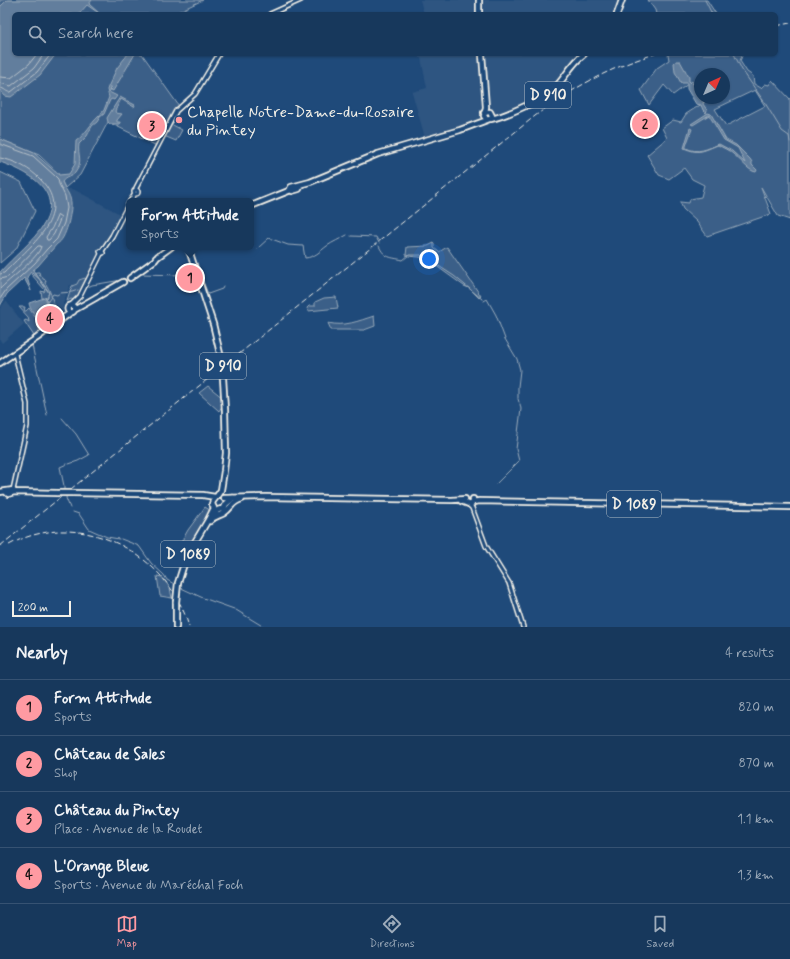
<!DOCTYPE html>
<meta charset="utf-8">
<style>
:root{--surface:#17385c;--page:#203f62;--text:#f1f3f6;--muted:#9eacbb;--line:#365272;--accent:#ff9aa2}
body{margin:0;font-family:Mynerve,sans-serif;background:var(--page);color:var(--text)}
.compass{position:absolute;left:694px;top:68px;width:36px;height:36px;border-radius:50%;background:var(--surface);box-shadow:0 1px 3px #0004;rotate:44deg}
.scale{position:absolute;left:12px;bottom:10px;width:59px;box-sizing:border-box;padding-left:4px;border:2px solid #f4f1e8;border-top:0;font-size:11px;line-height:14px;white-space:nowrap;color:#f4f1e8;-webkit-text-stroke:3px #1f4a7a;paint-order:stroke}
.you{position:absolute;left:429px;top:259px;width:14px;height:14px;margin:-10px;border:3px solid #fff;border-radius:50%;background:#1a73e8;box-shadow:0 0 0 6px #1a73e833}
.badge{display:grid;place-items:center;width:26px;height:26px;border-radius:50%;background:var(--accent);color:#111;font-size:13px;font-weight:700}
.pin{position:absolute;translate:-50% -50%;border:2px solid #fff;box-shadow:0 1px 4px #0006}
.popup{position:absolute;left:126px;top:198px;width:128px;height:52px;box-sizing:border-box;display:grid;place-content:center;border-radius:6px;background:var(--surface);filter:drop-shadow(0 1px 3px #0005);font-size:13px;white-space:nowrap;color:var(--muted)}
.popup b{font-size:15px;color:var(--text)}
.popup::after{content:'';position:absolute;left:50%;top:100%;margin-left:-8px;border:8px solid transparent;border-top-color:var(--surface)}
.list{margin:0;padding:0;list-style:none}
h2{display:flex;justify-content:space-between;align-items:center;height:52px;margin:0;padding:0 16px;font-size:17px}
h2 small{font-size:13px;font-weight:400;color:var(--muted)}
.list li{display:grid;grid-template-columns:26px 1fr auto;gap:12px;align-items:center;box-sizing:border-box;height:56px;padding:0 16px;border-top:1px solid var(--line)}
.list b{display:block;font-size:15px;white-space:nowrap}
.list p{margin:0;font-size:13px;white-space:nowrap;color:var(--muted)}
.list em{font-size:13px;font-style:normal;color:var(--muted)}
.icon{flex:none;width:22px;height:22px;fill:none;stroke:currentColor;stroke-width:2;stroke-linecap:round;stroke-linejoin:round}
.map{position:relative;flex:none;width:790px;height:627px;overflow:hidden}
.search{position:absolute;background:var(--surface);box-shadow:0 1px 3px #0004;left:12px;right:12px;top:12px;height:44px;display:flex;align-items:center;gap:10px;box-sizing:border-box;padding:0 14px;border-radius:6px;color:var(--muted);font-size:15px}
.sheet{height:276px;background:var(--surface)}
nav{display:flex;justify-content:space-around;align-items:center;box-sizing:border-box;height:56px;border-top:1px solid var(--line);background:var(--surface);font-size:11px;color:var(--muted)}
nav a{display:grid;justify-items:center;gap:2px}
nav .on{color:var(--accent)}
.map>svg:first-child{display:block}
.built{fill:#2d5581}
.green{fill:#3a5f88;stroke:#97a8b8;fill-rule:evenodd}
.water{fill:#627e9d;stroke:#9cacbb}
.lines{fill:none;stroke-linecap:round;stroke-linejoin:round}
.shore{stroke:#bac3ca;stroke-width:1}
.stream{stroke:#9cacbb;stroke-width:1}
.minor-casing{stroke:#f4f1e8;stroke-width:6}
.major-casing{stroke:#f4f1e8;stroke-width:8}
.minor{stroke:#1f4a7a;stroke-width:3}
.major{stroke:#1f4a7a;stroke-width:4.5}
.rail{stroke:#f4f1e8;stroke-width:1;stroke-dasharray:6 3;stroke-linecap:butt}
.major-bridge-casing{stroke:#f4f1e8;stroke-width:8;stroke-linecap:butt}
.major-bridge{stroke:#1f4a7a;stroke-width:4.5}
.poi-dot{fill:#ff9aa2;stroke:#1f4a7a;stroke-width:1.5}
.labels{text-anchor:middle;stroke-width:3.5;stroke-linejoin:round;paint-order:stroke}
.shield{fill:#1f4a7a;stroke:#b4bfc7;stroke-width:1}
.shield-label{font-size:15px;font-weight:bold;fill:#f4f1e8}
.poi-label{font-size:16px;fill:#f4f1e8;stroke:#1f4a7a;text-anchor:start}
</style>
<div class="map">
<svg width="790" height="627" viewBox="0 0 790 627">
<rect width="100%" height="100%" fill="#1f4a7a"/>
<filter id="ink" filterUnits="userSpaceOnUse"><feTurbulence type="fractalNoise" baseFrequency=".025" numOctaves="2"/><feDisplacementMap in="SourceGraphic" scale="8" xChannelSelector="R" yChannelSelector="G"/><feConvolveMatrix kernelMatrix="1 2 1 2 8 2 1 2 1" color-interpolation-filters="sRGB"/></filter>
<g filter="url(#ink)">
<path class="built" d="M420,0h202l-5,14h-193z
M418,54h166l-12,10 -23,32 -59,23 -64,22 -14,-49 15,-4 -6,-30h-2z
M65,188l10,2 45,24 -18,35 -4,2v3l-12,25 -1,-1 -11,8 -4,-1 -7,19v8l-4,5 -7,-19 -16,-29 14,-17 11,-11 5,-12 5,-14v-12l-2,-8z
M6,301l18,23 -22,19 -2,-3v-32z"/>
<path class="green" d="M0,0h203l-30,14h-159v40h128l37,52 -2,1 -7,11 -13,28 -49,-24 -28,53 -15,13 -7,-15 -19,-18 -39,-16z
M648,0h59l9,14h-60l-1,-4z
M668,54h72l2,2 -2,5 7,11 6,4 1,8 7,4 4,-4 4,1 3,-5 18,19v121l-12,-4 -17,-29 10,27 -64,22 -10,-14 -14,-13 -3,-7 9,1 1,-4 11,-2 3,-12 -12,-6 -8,-11 -15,11 -10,-4 -12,-20 20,-17 -5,-10 11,-8 8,2 5,-8 19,-12 -2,-4h21v-24h-24v19l-8,-12 -19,14 -9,-10 -15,20 -8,-15 16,-22 12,-8zM755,90l10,16 -39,20 -11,-17z
M171,124l11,6 -6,11 -12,-5z
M0,172l21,10 14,29 -19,38 -16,14z
M434,243v5l5,4 8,-5 34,49 -2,2 -10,-10 -5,-2 -36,-26c-9,-5 -16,-2 -22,-5l1,-8 21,-1z
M36,272h3l1,4h2l1,3 3,1 -1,3c6,8 6,14 10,24 -6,6 -15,12 -18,18l3,7 -3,3 -3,1 -10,-15 2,-1 3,2 -1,-5 -9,-10h6l-1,4h2l3,-3 6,9c14,-1 14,-4 12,-17l-5,-2 -1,-7 3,1 1,-2 -14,-16z
M85,278l1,1 -9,18 -3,3 -3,-1 -4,2 5,-15 5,-2 2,-4z
M336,297l2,11 -30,3 -1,-3 2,-2h6v-4l9,-4z
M374,316l1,10 -11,4h-33l-3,-7c17,4 30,-2 46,-7z
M208,386l15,12 -1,8 -3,5 -20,-18z
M205,507l6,4 -14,23 -14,20 -4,-8 9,-16z
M157,576l5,1 8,11 2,10 -12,-2z"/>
<path class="water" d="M7,0h85l-3,4 11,10 -13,-9 -8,9h-65v40h42l-16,21 -29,22 -6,-1 -5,-6v-83z
M128,54h7l-22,37 -2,-1 1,-2 -2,-1 -1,5 8,4 -3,4 -2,-1 -2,1 -6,14 -4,3v-2l4,-5 5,-13 -2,-7 1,-3 9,-19z
M676,61h4l9,16v4l2,2 5,1 4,7v7h4l-1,6 4,6 -1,3 -3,-3 -2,-5 -5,-1 -9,-15v-6h-6l-6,-11 -1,-9z
M120,97l15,8 -1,2 -13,-8 -6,12 1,2 6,1 -5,6v2h3v2h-10l-2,-2 -1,-4z
M708,113l3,1 15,26 10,5 14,14 2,3v3l5,5 -1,2c-8,-1 -16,-13 -23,-18 -4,-4 -10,-6 -15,-9 -14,5 -18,10 -34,3l6,-20 2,1 -6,17v2c12,6 21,1 33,-4l13,7 13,12 -7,-15 -14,-8 -15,-25 -16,10 -2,-1z
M99,116l1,1 -3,5 -5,4 -5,10 -8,8c-2,11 5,17 -4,29 -4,4 -10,4 -13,9 3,7 8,12 9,20 1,10 -5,38 -14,42l-19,22 -5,4 16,22 -1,3v2l-2,2 2,14 -6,4h-5v1l4,15c-2,-5 -3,-11 -5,-16 -2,-5 -6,-7 -7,-14l18,-6 2,-4 -10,-14 -8,-7 -4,5 4,14 -7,-13 -17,16 -7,12v-34c14,-16 33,-30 44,-48 20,-34 -18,-53 -44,-62v-23l34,14 25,22 10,-1 6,-10 1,-23c10,-7 14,-17 23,-25z"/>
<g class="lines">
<path class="shore" d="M0,77l11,1 18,-14 8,-10
M0,83l11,3 23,-18 10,-14
M0,88c5,0 6,5 11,4l26,-20 14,-18
M0,144l33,12 22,20 3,3 1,5 6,12 2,12 -3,15 -7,16 -10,10 -12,14 -29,27 -6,9
M0,158c14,2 31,11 41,22 34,36 -13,67 -37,93l-4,1
M58,215l3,2 -7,17 -5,6h-2l-1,-3 6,-9z
M0,279l8,-2 30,-31h3c-1,11 -33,34 -41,43"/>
<path class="stream" d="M705,0l7,14
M734,54l8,16 23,33 17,28 7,5 1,6
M351,236l25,1 3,6
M379,246c6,13 12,11 24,14l6,-5h12l4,2 29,19 28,23
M258,248l11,-10 19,7 15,1 2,12c10,-1 14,-6 22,-12 6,-4 13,-7 20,-11
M140,274l42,1
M200,274l8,20 14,-5 1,-2
M184,275h10
M86,288l6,-3 30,-5
M484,301l3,-2 9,16 9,24 12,20 3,11 -2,17v11
M46,304l7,-10 4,1 3,-2 12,-1 6,-2
M32,345l15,70
M518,399l1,3
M62,418l14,16 13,21 -11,6 -9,3
M518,433l3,-24 -1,-5
M496,484l23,-23 -3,-12 2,-15
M64,486l-4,-19 7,-3
M65,487v3
M67,495l-1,3 4,10
M73,512l6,2 10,15 18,8 12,2
M121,539l18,7 12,17 13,12 3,5 9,5
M179,587l24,11 31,11
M236,610l28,17"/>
<defs>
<path id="minor" d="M270,14l31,-14
M134 192a2 2 0 1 1 4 0a2 2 0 1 1-4 0Z
M136,190v-2l40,-77 19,-17 24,-40
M130,201l5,-7
M102,251h-2l1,3 2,-1 -1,-2 10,-15 17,-33
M71,305l9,-9 21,-42
M13,490l14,-64v-22l-12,-50
M469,505l3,3 14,38 23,37 14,44"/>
<path id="major" d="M479,0v14
M617,14l5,-14
M482,54l4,53 -2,9 3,4 5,-2v-2l-2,-4h-2l-4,1
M491,119c12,-2 55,-21 63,-30 11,-11 17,-25 30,-35
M299,186l1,1 -1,2 -7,2 -2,-2 1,-2 19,-5 68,-28 82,-24 27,-10
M251,206l40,-16
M188,247l25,77
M156,258l15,-11
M130,278l25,-18 3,-4
M95,298l28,-16
M67.5 309a3.5 3.5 0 1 1 7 0a3.5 3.5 0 1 1-7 0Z
M74,310l23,-13
M0,363l37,-25 33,-25
M0,492l13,-2 1,2 -6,2 -2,-2
M14,492l43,1
M72,493l131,2 12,2
M224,498l42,-1 186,3 13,-1
M461,501l10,4 2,-3v-3
M473,502l6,-1 311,6
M212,516l6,-6 6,-2 2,-4 7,-6
M210,521c4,-5 9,-5 14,-8 8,-5 7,-11 18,-14
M178,583l5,-16 6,-15 19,-32 6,-12 -2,-4 1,-3 4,-5 4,-6 3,-19 2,-18 -1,-43
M176,602v25"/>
</defs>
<use href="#minor" class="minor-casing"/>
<use href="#major" class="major-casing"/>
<use href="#minor" class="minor"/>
<use href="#major" class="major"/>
<path class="rail" d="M776,26l14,-3
M9,545c70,-39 160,8 180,82
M0,546l535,-430c37,-28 76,-49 120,-62"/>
<defs>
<path id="major-bridge" d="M213,324l9,38 3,48
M57,493h15
M176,602l2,-19"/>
</defs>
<use href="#major-bridge" class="major-bridge-casing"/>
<use href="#major-bridge" class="major-bridge"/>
</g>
</g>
<circle class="poi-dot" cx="179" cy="120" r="4"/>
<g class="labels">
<g class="shield">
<rect x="525" y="82" width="46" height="26" rx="3"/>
<rect x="200" y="353" width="46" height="26" rx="3"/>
<rect x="607" y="491" width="54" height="26" rx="3"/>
<rect x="161" y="541" width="54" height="26" rx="3"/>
</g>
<g class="shield-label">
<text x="548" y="100">D 910</text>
<text x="223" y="371">D 910</text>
<text x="634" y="509">D 1089</text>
<text x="188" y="559">D 1089</text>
</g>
<g class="poi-label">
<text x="187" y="117">Chapelle Notre-Dame-du-Rosaire<tspan x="187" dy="18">du Pintey</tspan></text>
</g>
</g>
</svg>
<svg class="compass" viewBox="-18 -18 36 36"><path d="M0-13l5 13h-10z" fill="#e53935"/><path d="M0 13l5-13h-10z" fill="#9eacbb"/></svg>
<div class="scale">200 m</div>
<div class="you"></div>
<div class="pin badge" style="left:190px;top:278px">1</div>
<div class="popup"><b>Form Attitude</b>Sports</div>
<div class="pin badge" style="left:645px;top:124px">2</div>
<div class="pin badge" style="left:152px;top:126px">3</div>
<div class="pin badge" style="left:50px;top:319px">4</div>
<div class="search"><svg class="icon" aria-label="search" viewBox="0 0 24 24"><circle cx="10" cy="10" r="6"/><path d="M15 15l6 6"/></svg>Search here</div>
</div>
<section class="sheet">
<h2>Nearby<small>4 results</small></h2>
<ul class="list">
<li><span class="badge">1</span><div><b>Form Attitude</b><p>Sports</p></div><em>820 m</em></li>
<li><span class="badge">2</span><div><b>Château de Sales</b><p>Shop</p></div><em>870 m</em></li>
<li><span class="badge">3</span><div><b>Château du Pintey</b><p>Place · Avenue de la Roudet</p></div><em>1.1 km</em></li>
<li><span class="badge">4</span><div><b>L'Orange Bleue</b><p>Sports · Avenue du Maréchal Foch</p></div><em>1.3 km</em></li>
</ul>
</section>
<nav>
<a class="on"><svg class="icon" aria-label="map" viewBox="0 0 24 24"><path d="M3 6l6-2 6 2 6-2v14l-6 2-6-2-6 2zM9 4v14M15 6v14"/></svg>Map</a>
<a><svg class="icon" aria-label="directions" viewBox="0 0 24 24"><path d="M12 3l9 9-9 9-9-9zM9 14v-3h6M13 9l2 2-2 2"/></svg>Directions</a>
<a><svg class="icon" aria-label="saved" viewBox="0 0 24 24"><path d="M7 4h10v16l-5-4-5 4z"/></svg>Saved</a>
</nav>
